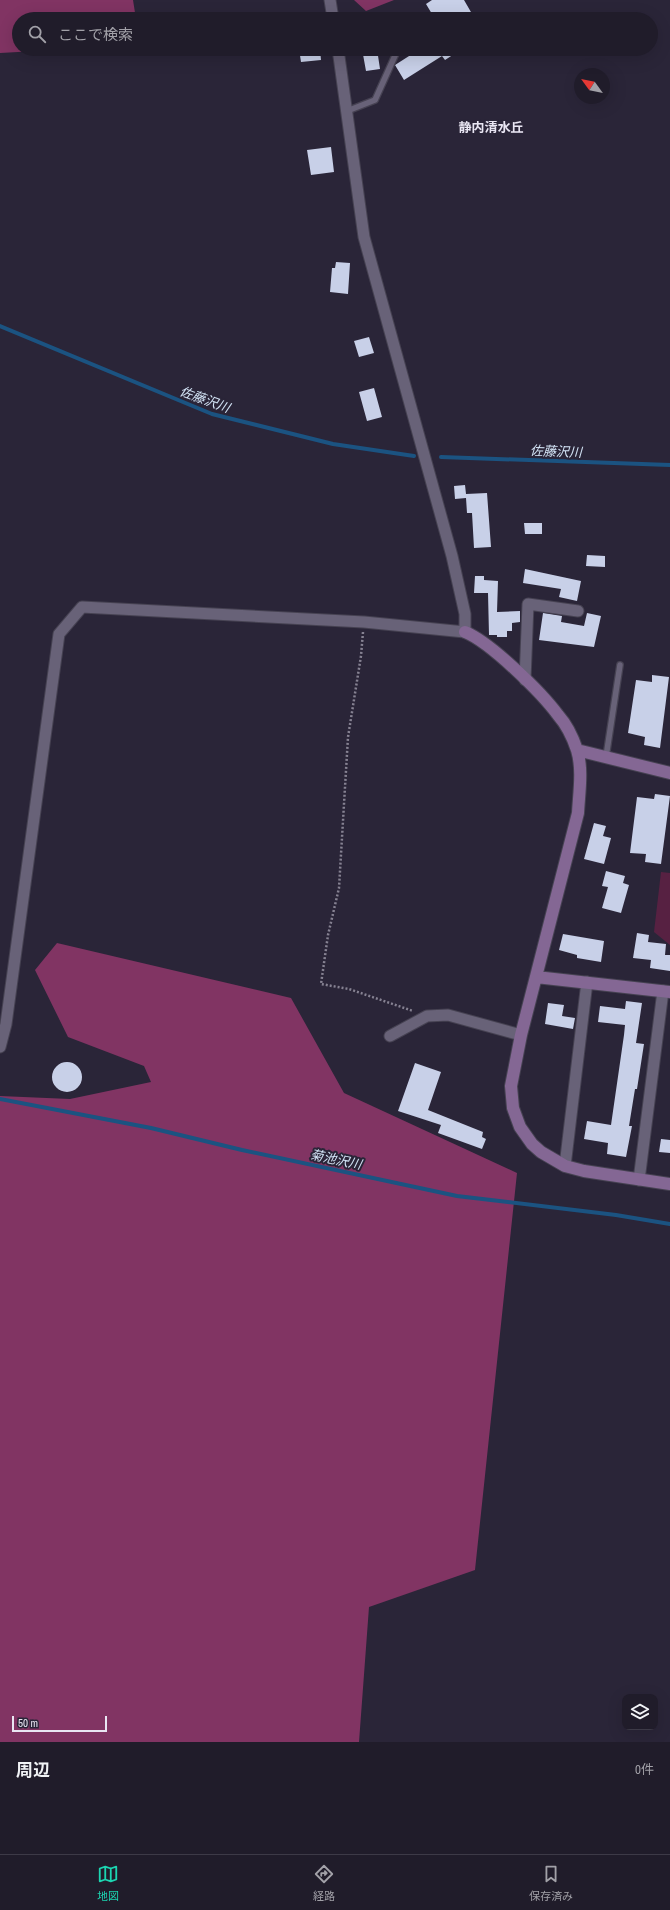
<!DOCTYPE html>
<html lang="ja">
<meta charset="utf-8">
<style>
:root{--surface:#201c2a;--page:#282532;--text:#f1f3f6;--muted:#a2a1a8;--line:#3d3a47;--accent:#1cd5b1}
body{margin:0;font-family:"Archivo Narrow","Noto Sans JP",sans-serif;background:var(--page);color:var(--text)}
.controls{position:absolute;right:12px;bottom:12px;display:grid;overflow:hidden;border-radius:8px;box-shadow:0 4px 16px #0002}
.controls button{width:36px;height:36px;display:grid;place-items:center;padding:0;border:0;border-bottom:1px solid var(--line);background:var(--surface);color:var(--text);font:20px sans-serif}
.compass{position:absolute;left:574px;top:68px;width:36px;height:36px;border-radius:50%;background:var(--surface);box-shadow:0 4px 16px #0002;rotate:303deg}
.scale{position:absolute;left:12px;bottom:10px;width:95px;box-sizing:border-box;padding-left:4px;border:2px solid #e9e6f3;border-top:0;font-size:11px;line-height:14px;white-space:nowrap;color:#e9e6f3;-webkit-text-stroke:3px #2a2538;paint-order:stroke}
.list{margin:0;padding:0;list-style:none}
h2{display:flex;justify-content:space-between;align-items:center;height:52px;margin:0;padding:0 16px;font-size:17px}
h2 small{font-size:13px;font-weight:400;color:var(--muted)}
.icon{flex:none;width:22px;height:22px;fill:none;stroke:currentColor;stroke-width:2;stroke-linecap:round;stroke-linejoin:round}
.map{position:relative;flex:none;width:670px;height:1742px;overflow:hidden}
.search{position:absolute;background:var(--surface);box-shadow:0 4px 16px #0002;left:12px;right:12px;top:12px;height:44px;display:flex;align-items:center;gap:10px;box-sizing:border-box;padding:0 14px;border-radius:22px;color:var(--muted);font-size:15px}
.sheet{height:112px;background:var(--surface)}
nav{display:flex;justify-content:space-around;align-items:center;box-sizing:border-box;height:56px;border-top:1px solid var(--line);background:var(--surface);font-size:11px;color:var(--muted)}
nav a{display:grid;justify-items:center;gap:2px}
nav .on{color:var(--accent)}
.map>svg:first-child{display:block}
.green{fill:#572142}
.forest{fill:#813463}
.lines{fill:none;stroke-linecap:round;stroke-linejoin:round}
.stream{stroke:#1b5381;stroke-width:4}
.building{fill:#c8d0e8}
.lane-casing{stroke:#464252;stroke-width:8}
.street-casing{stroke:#464252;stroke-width:13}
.secondary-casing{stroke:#464252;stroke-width:14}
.path{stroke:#868292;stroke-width:2.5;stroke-dasharray:2 2;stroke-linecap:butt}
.lane{stroke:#686278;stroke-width:5.5}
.street{stroke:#686278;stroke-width:11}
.secondary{stroke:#846794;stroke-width:12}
.labels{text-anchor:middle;stroke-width:4;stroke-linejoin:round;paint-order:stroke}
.neighbourhood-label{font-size:13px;font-weight:bold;fill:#e9e6f3;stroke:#2a2538}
.water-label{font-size:13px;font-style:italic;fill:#d3e4f6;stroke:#2a2538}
</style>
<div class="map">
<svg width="670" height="1742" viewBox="0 0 670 1742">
<rect width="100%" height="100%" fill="#2a2538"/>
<path class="green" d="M661,872l9,1v72l-16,-13z"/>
<path class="forest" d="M0,0h133l3,19h-117v30h54l-73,4z
M354,0h40l-28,11z
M57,943l234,55 53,95 173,80 -42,397 -106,37 -10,135h-359v-646l70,3 81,-17 -7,-16 -76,-29 -33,-67z"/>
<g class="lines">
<path class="stream" d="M0,326l212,88 121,30 81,12
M441,457l229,8
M0,1099l151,29 91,22 215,46 159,19 54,9"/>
</g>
<path class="building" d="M432,0h32l11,19h-40l-9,-15z
M299,49h21l1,11 -20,2z
M362,49h15l3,20 -14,2z
M420,49h42l-17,11 -3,-4 -38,24 -9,-15z
M331,147l3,25 -23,3 -4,-25z
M336,262l14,1 -2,31 -18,-2 2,-24h3z
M369,337l5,16 -15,4 -5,-16z
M374,388l8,29 -15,4 -8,-29z
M465,485l1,9 21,-1 4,54 -17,1 -2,-35h-5l-1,-15 -11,1 -1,-13z
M524,523h18v11h-17z
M587,555l18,1v11l-19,-1z
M525,569l56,12 -4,20 -18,-4 2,-8 -38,-6z
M475,576h9v4l14,1 -1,31 23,-1v11l-8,1v8h-5v6h-10v-10v8h-8l-1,-42h-14z
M543,613l19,3 -1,6 23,4 3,-13 14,3 -7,31 -55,-7z
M652,675l17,2 -9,71 -16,-3 1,-8 -17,-4 8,-53 16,2z
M655,794l15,2 -9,68 -16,-2 1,-8 -16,-1 7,-56 17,2z
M594,823l12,3 -3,10 8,2 -7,26 -20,-5z
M606,871l19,5 -2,7 6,2 -8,28 -19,-5 6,-21 -6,-1z
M637,933l12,2 -1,7 18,2 -1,11h5v16l-20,-3 1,-8 -18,-2z
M563,934l41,7 -3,21 -24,-4v-3l-18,-5z
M626,1001l16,2 -6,40 8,1 -7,45h-2l-6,37h3l-6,31 -19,-3 1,-11 -24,-4 3,-18 24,4 13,-90 1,-10 -27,-3 2,-16 25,3z
M548,1003l16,2 -2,11 13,2 -2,11 -28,-5z
M52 1077a15 15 0 1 1 30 0a15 15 0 1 1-30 0Z
M415,1063l26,9 -13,38 55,22 -1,5 4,2 -4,10 -44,-16 3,-8 -43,-14z
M661,1139l9,1v13l-11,-1z"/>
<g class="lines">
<defs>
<path id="lane" d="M347,111l28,-11 23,-51
M606,757l14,-92"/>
<path id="street" d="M330,0l3,19
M525,680l3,-76 50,7
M390,1036l37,-20 21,-1 73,20
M0,1047l6,-23 53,-390 23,-27 282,15 101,10v-18l-13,-58 -88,-319 -26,-188
M565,1166l22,-184
M639,1180l24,-189"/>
<path id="secondary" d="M465,632c25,10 76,60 93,83 8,9 15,23 19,35 6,20 2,43 1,63l-57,222 -10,51 2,22 7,19 12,17 9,8 24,14 19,5 86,13
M577,750l93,23
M536,977l134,15"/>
</defs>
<use href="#lane" class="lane-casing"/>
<use href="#street" class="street-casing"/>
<use href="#secondary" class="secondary-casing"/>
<path class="path" d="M363,632l-2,24 -13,81 -9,151 -11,47 -7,49 28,5 64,22"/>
<use href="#lane" class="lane"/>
<use href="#street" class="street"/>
<use href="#secondary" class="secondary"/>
</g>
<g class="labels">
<g class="neighbourhood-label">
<text x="491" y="132">静内清水丘</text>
</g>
<g class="water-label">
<text transform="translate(205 399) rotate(20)" y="5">佐藤沢川</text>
<text transform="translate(556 451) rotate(2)" y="5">佐藤沢川</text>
<text transform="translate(336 1159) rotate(12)" y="5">菊池沢川</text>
</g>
</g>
</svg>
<div class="controls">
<button><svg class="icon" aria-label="layers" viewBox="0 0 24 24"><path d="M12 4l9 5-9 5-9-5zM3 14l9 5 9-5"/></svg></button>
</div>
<svg class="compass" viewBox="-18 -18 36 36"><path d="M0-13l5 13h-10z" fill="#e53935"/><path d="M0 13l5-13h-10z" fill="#a2a1a8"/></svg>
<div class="scale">50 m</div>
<div class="search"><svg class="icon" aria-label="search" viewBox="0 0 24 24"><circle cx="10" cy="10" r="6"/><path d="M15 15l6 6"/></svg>ここで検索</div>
</div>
<section class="sheet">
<h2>周辺<small>0件</small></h2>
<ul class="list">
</ul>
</section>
<nav>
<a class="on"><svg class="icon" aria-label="map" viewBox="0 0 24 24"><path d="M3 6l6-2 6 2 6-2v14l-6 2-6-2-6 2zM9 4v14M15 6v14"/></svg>地図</a>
<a><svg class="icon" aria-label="directions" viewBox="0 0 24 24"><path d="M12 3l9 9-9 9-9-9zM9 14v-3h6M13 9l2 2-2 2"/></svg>経路</a>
<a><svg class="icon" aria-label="saved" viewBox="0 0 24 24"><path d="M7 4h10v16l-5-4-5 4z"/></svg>保存済み</a>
</nav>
